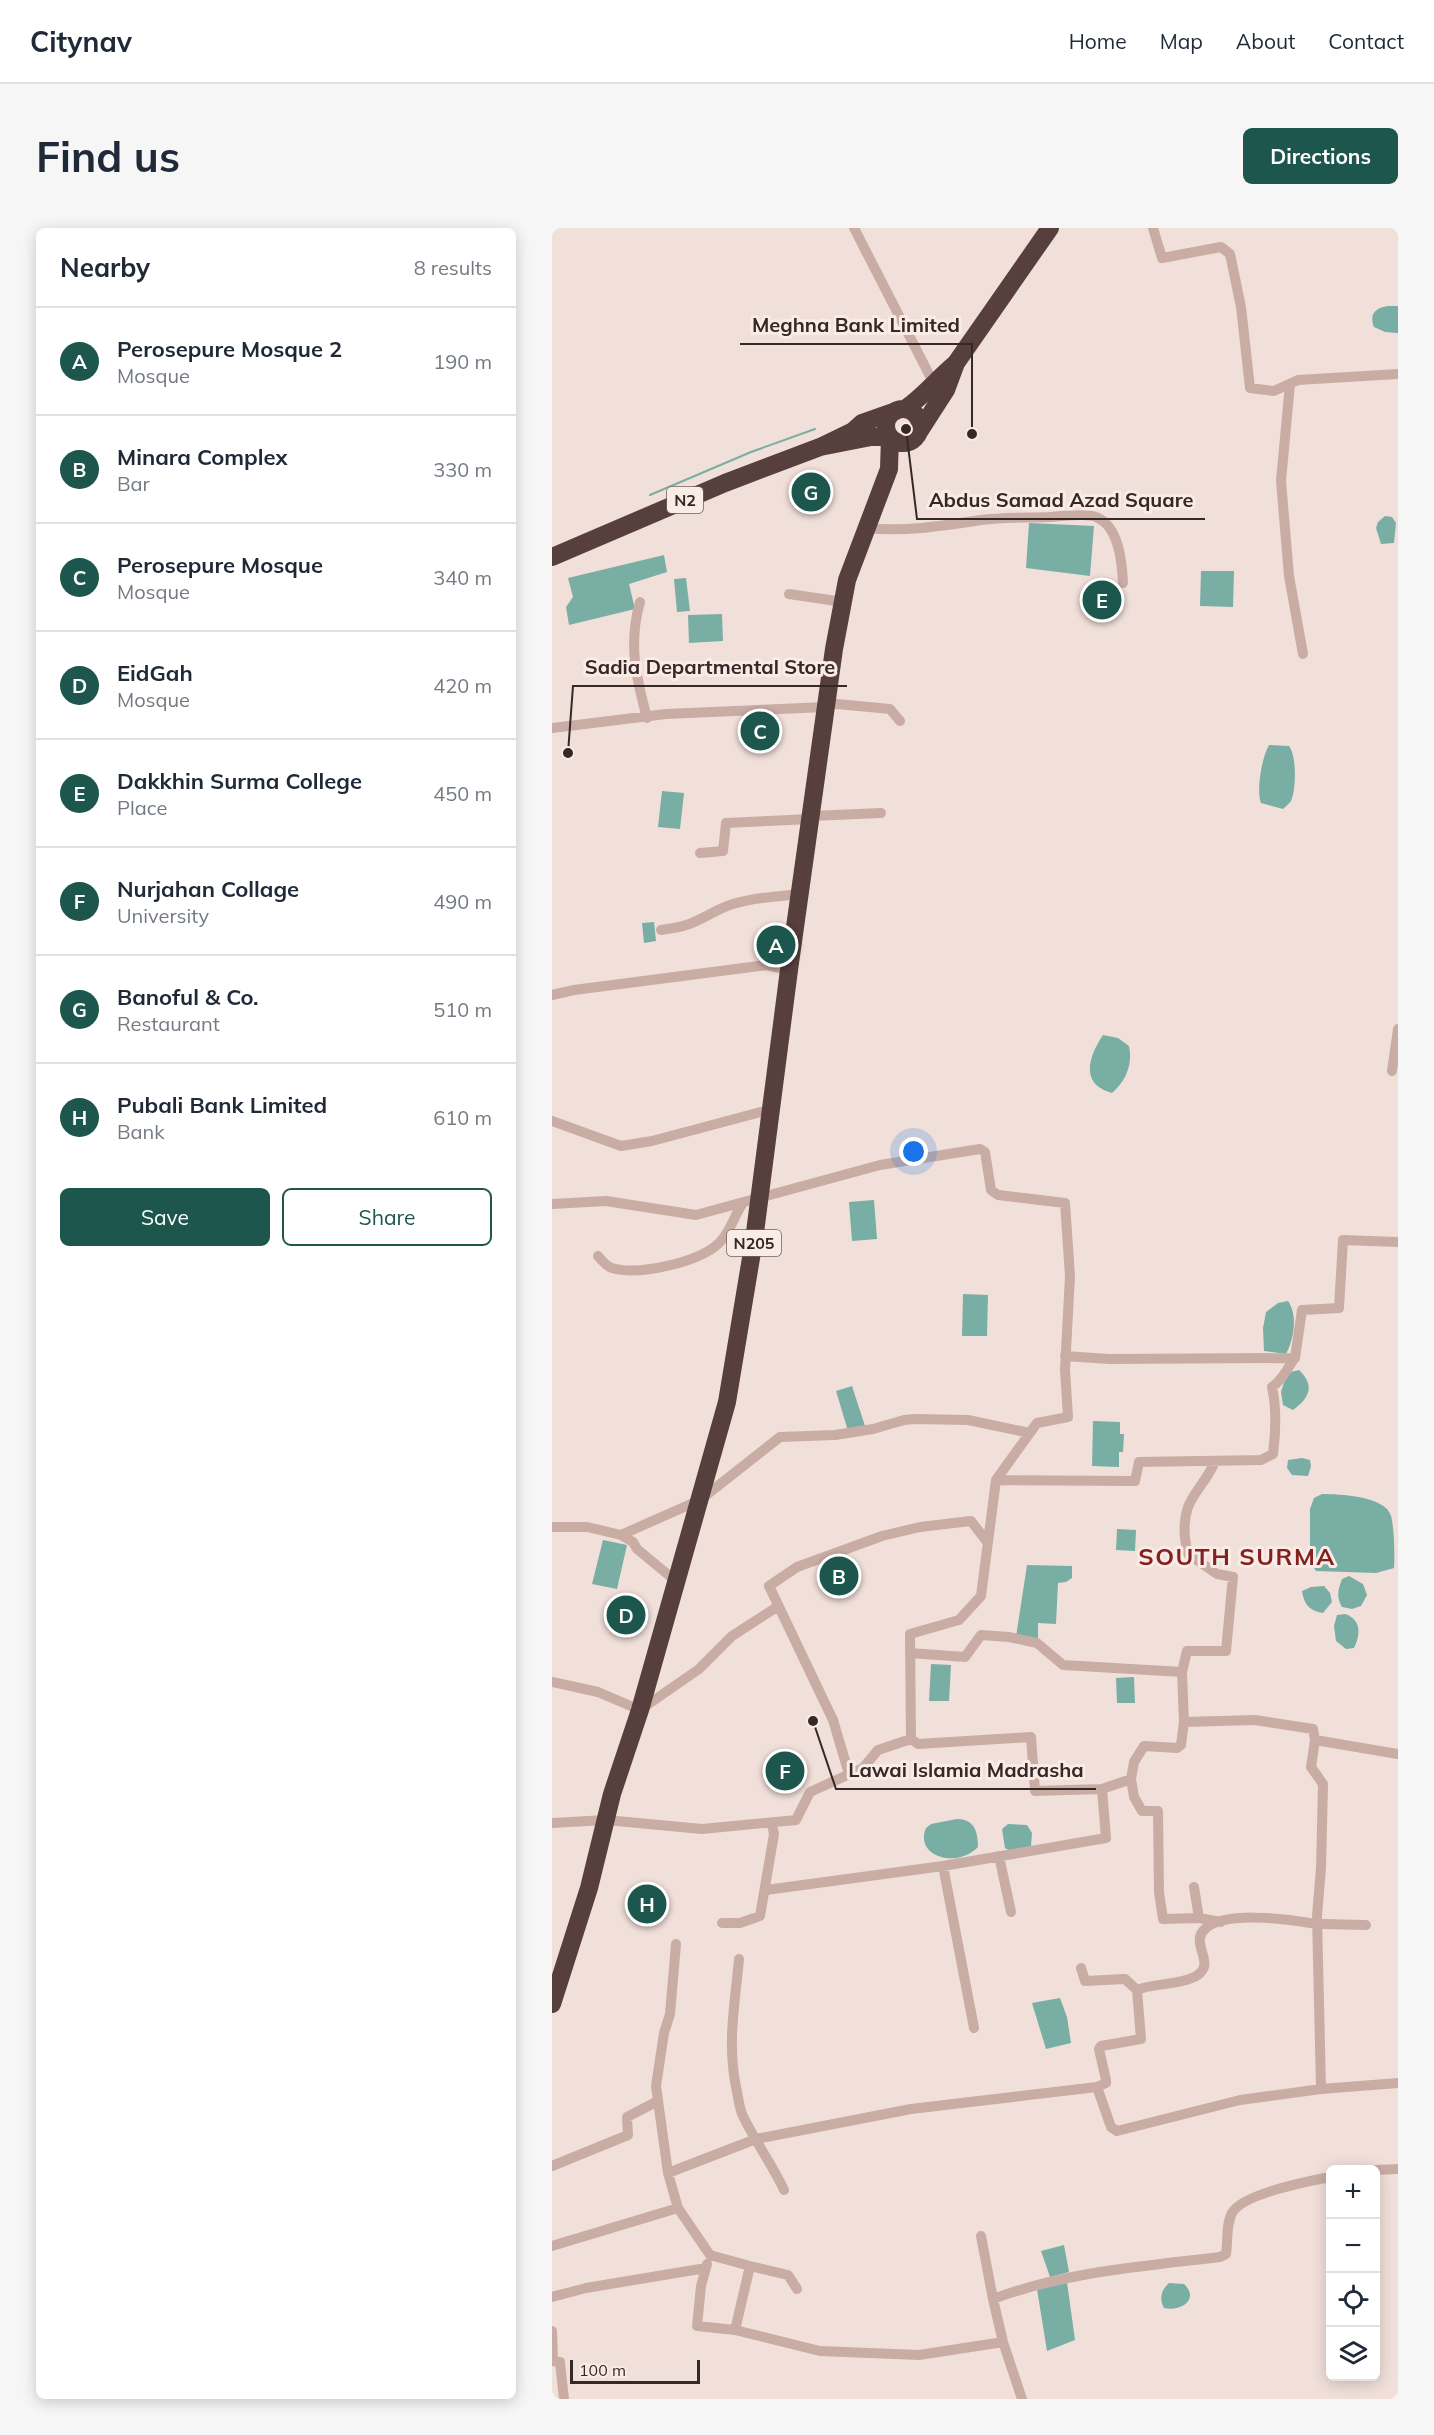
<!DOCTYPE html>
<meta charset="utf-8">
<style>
:root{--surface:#fff;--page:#f6f6f7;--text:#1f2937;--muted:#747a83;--line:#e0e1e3;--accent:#1c564c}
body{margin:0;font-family:Mulish,sans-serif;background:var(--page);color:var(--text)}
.controls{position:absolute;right:18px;bottom:18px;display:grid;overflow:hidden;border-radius:9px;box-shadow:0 3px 15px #0003}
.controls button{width:54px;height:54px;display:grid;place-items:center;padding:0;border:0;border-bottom:2px solid var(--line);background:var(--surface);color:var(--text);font:30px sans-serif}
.scale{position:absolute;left:18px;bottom:15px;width:130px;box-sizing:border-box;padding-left:6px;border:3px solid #352826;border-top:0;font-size:16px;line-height:21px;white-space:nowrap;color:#352826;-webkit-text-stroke:4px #f9ebe5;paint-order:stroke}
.you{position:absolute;left:362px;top:924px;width:21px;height:21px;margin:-15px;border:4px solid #fff;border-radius:50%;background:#1a73e8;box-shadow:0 0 0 9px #1a73e833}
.badge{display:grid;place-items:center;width:39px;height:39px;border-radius:50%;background:var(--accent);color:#fff;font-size:20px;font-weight:700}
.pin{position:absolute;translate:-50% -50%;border:3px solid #fff;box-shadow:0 2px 6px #0006}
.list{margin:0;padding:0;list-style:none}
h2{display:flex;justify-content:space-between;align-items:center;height:78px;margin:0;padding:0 24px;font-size:26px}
h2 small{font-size:20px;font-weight:400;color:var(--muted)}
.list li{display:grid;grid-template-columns:39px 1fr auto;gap:18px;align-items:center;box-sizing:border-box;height:108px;padding:0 24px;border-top:2px solid var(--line)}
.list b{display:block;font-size:22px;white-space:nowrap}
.list p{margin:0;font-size:20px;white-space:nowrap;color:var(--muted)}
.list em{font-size:20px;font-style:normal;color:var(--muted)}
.actions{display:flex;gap:12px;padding:18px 24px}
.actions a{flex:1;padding:14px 0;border:2px solid var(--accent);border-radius:9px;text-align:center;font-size:21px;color:var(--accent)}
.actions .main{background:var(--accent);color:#fff}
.icon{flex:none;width:33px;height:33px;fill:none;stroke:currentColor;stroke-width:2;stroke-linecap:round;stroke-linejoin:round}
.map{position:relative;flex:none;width:846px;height:2171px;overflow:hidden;border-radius:9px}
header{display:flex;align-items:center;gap:36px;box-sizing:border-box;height:84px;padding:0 30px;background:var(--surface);border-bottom:2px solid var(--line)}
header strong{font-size:28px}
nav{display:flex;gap:33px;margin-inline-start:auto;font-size:21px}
.intro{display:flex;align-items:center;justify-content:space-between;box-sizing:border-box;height:144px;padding:0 36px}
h1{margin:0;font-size:42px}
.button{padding:15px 27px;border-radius:9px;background:var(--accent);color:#fff;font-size:21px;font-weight:700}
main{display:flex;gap:36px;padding:0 36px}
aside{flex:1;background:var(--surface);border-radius:9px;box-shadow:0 3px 15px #0003}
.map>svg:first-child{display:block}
.water{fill:#78aea4}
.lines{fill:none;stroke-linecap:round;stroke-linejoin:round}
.stream{stroke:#78aea4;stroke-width:2}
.street{stroke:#c9ada5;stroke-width:10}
.highway{stroke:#563f3d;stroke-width:18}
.labels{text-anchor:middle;stroke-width:6;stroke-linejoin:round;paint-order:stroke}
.shield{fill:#f9ebe5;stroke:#70625f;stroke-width:1.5}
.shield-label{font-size:16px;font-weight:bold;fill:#352826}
.district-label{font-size:24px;font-weight:bold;letter-spacing:1.5px;fill:#832120;stroke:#f9ebe5}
.leader{fill:none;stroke:#352826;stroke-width:2}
.callout-dot{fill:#352826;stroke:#f9ebe5;stroke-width:2}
.callout-label{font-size:20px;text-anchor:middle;font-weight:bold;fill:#352826;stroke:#f9ebe5;stroke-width:6;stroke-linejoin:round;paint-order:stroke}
</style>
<header>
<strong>Citynav</strong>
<nav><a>Home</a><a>Map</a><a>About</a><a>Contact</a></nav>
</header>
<div class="intro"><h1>Find us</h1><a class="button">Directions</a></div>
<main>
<aside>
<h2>Nearby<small>8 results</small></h2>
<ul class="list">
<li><span class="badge">A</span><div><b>Perosepure Mosque 2</b><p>Mosque</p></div><em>190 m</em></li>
<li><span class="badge">B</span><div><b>Minara Complex</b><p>Bar</p></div><em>330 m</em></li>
<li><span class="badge">C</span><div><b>Perosepure Mosque</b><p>Mosque</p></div><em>340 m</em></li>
<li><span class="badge">D</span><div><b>EidGah</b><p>Mosque</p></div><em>420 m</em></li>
<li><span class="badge">E</span><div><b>Dakkhin Surma College</b><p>Place</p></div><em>450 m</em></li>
<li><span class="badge">F</span><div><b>Nurjahan Collage</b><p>University</p></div><em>490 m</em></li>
<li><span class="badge">G</span><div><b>Banoful &amp; Co.</b><p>Restaurant</p></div><em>510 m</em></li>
<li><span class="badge">H</span><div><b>Pubali Bank Limited</b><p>Bank</p></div><em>610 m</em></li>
</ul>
<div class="actions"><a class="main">Save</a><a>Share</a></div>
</aside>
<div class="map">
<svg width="846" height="2171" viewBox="0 0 846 2171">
<rect width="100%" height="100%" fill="#f1e0d9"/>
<path class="water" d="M836,78h10v27l-13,-1 -11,-5c-5,-13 1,-19 14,-21z
M833,288l7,1 4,6 -2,20 -13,1 -5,-16 2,-6z
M477,295l65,3 -4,50 -64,-8z
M112,327l3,17 -38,12 6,25 -66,16 -3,-18 7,-10 -5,-19z
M649,343h33l-1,36 -33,-1z
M134,350l4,33 -13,1 -3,-33z
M170,386l1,27 -34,2 -1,-28z
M717,517l20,1c8,10 7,44 2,55 -2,3 -5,5 -8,8l-22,-6c-5,-13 1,-46 8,-58z
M110,563l22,2 -4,36 -22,-2z
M102,694l2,19 -12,2 -2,-20z
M551,807l15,3 11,8c4,18 -3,35 -17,47 -33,-9 -23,-37 -9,-58z
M322,972l3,39 -25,2 -3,-39z
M411,1066l25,1 -1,41h-25z
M736,1073c10,14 6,38 -2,53l-22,-3 -1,-23 3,-16 12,-9z
M747,1142c16,15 11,28 -6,40l-10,-5 -2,-13 6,-19z
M300,1158l13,40 -17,5 -12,-40z
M541,1193l27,1v12h4l-1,18h-4v15l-27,-1z
M750,1230l8,2 1,6 -3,10 -16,-1 -5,-7 1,-8z
M770,1266c17,0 64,2 69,22 3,9 4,42 3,52l-18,5 -60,-2 -6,-9v-53l4,-11z
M565,1301l19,1 -1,21 -19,-1z
M51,1312l24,5 -10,44 -25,-5z
M475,1337l45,1v12l-6,4 -8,1 -2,41 -18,-1v15l-22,-1z
M797,1348l14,8 4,11 -6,11 -9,3 -10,-2c-6,-11 -4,-17 0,-28z
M772,1358l6,7 2,9 -9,11c-14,-2 -19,-9 -21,-22l9,-4z
M793,1386c16,5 16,20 9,34l-8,1 -10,-8 -2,-15 3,-11z
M379,1436l20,1 -2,36h-20z
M582,1449l1,26h-18l-1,-25z
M405,1591c17,0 21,12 21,28 -21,22 -64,10 -52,-19l5,-4z
M456,1596l19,1 5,8 -1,13 -21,5 -5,-3 -3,-19z
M508,1770l7,19 4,26 -25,6 -14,-46z
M512,2017l5,27 -19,5 -9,-26z
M515,2054l8,58 -28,11 -10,-62z
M617,2055l15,1c16,15 -3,28 -20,24 -5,-9 -3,-18 5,-25z"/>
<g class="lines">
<path class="stream" d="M98,267l101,-43 64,-23"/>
<path class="street" d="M302,0l79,154
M601,0l9,30 59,-11 9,7 11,53 9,81 24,3 24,-11 100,-6
M738,156l-9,97 8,95 14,78
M314,300c39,4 76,-2 115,-8 22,-3 46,-2 69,-3 11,-1 37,-4 46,0 23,9 26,45 27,66
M237,366l54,8
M88,374c-12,42 -4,75 7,116
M274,475l64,6 10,12
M0,500l114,-14 160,-7
M259,588l70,-3
M148,625l23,-2 3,-28 84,-4
M109,702c29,-4 32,-7 57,-20 23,-12 55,-13 82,-16
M0,767l22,-5 193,-25 22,5
M840,843l6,-42
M0,893l69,25 31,-5 120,-32
M0,976l54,-3 90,14 184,-50 100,-16 5,3 6,38 7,5 67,8 5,73 -5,93 3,48 -31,6 -41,57 -15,116 -22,24 -49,14 1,105 -33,11 -15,18 -53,24 -14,28 -94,9 -96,-9 -54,3
M46,1028c4,5 8,10 14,12 27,8 87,-6 107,-25 12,-11 15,-28 24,-40
M513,1128l44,3 186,-1 7,-48 37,-2 4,-68 55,2
M444,1252l139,1 4,-19 122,-2 12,-6c3,-23 4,-44 -1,-67 11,-7 15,-19 23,-29
M0,1299h35l34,8 79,-35 80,-63 55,-2 38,-6 31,-9 11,-1 53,1 62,13
M69,1307l12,7 4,7 40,33
M358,1425l55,4 16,-22 28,2 28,6 26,22 119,7 5,-21h39l7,-74 -16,-3 -29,-20c-4,-15 -5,-32 0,-47 6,-16 21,-29 27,-46
M0,1454l46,10 42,18 59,-41 33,-33 45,-29
M632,1494l71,-2 58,9 2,11 83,14
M359,1511l7,5 113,-7 4,54 67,-2
M763,1512l-4,27 12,17 -2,84 -4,48 4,173
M297,1546l-16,-54 -64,-134 28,-19 85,-31 38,-9 51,-6 17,22
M579,1551l3,18 8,14h16l1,81 4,27 36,-1 22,4
M447,1628l12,56
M391,1638l31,162
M642,1659l5,31
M214,1662l177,-24 163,-28 -4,-49 29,-10 3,-17 10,-16 33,2 4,-3 3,-23 -2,-50
M170,1695h18l20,-7 14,-82 -2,-10
M187,1731c-4,45 -12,83 -3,128 2,9 3,19 6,27 12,26 30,50 42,76
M529,1740l4,13 40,-2 12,11
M545,1859l9,-4v-3l-7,-31 2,-3 40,-7 -4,-49c17,-8 61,-4 67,-23 3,-11 -10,-25 -1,-36 17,-21 83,-12 107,-8 19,2 38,1 56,2
M0,1938l76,-31 -1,-18 31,-16
M824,1942l22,-1
M116,1945l-12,-87 8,-53 6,-19 6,-70
M126,1980l32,47 40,11 -15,64 85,21 99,4 84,-13
M429,2008l12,63
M0,2018l126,-38 -10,-35 88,-34 155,-30 186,-22 14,40 6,4 123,-31 81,-11 77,-6
M155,2036l-6,22 -4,40 38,4
M198,2038l38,9 9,14
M0,2069l34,-9 120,-20
M0,2103l1,30
M0,2133l8,1 4,37
M470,2171l-19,-57 -10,-43c72,-27 151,-33 227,-42l6,-3c2,-13 0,-30 6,-41 10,-19 77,-32 98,-36"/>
<path class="highway" d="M353,181c19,-13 33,-31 50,-45
M334 198a17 17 0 1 1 34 0a17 17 0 1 1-34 0Z
M367,204l27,-42 10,-27 94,-135
M0,329l173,-74 95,-36 33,-16 9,-8 34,-12
M0,1776l37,-116 23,-94 28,-84 87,-308 27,-162 35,-270 45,-321 13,-69 42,-111 1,-32h-19l-51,10"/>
</g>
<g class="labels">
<g class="shield">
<rect x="115" y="259" width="36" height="26" rx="4.5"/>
<rect x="175" y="1002" width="54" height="26" rx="4.5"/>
</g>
<g class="shield-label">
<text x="133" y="278">N2</text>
<text x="202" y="1021">N205</text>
</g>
<g class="district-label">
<text x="685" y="1337">SOUTH SURMA</text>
</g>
</g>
<path class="leader" d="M420 206L420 116H188M354 201L365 291H653M16 525L21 458H295M261 1493L284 1561H544"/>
<g class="callout-dot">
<circle cx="420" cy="206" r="6"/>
<circle cx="354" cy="201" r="6"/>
<circle cx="16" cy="525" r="6"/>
<circle cx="261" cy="1493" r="6"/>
</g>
<g class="callout-label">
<text x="304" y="104">Meghna Bank Limited</text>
<text x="509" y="279">Abdus Samad Azad Square</text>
<text x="158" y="446">Sadia Departmental Store</text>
<text x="414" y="1549">Lawai Islamia Madrasha</text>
</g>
</svg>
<div class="controls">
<button>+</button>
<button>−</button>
<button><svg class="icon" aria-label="locate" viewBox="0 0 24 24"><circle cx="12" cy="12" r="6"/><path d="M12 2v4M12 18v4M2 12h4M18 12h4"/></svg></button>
<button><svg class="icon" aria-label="layers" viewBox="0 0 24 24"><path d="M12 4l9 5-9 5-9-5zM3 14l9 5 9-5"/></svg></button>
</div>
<div class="scale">100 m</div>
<div class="you"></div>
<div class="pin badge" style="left:224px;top:717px">A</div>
<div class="pin badge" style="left:287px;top:1348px">B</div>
<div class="pin badge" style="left:208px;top:503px">C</div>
<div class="pin badge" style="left:74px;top:1387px">D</div>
<div class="pin badge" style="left:550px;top:372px">E</div>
<div class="pin badge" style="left:233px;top:1543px">F</div>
<div class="pin badge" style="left:259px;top:264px">G</div>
<div class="pin badge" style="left:95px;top:1676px">H</div>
</div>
</main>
